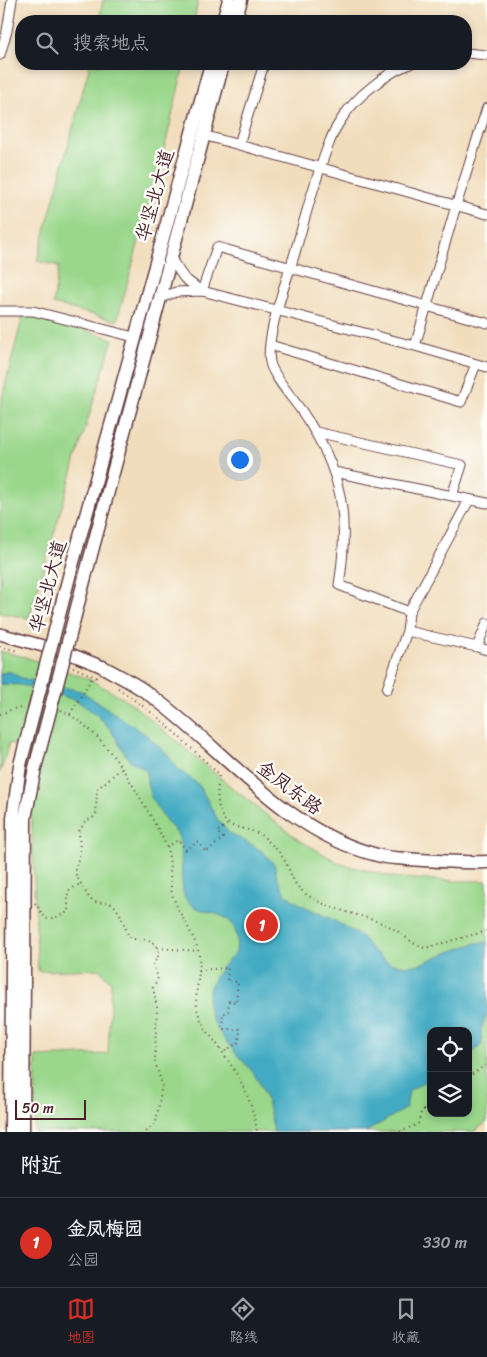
<!DOCTYPE html>
<html lang="zh">
<meta charset="utf-8">
<style>
:root{--surface:#171b24;--page:#242831;--text:#f1f3f6;--muted:#9ea1a6;--line:#363941;--accent:#d93025}
body{margin:0;font-family:Sriracha,"LXGW WenKai TC",sans-serif;background:var(--page);color:var(--text)}
.controls{position:absolute;right:15px;bottom:15px;display:grid;overflow:hidden;border-radius:10px;box-shadow:0 2px 8px #0003}
.controls button{width:45px;height:45px;display:grid;place-items:center;padding:0;border:0;border-bottom:1px solid var(--line);background:var(--surface);color:var(--text);font:25px sans-serif}
.scale{position:absolute;left:15px;bottom:12px;width:71px;box-sizing:border-box;padding-left:5px;border:2px solid #4a1f2b;border-top:0;font-size:14px;line-height:18px;white-space:nowrap;color:#4a1f2b;-webkit-text-stroke:4px #fdfcf7;paint-order:stroke}
.you{position:absolute;left:239px;top:459px;width:18px;height:18px;margin:-12px;border:4px solid #fff;border-radius:50%;background:#1a73e8;box-shadow:0 0 0 8px #1a73e833}
.badge{display:grid;place-items:center;width:32px;height:32px;border-radius:50%;background:var(--accent);color:#fff;font-size:16px;font-weight:700}
.pin{position:absolute;translate:-50% -50%;border:2px solid #fff;box-shadow:0 1px 5px #0006}
.list{margin:0;padding:0;list-style:none}
h2{display:flex;justify-content:space-between;align-items:center;height:65px;margin:0;padding:0 20px;font-size:21px}
h2 small{font-size:16px;font-weight:400;color:var(--muted)}
.list li{display:grid;grid-template-columns:32px 1fr auto;gap:15px;align-items:center;box-sizing:border-box;height:90px;padding:0 20px;border-top:1px solid var(--line)}
.list b{display:block;font-size:19px;white-space:nowrap}
.list p{margin:0;font-size:16px;white-space:nowrap;color:var(--muted)}
.list em{font-size:16px;font-style:normal;color:var(--muted)}
.icon{flex:none;width:28px;height:28px;fill:none;stroke:currentColor;stroke-width:2;stroke-linecap:round;stroke-linejoin:round}
.map{position:relative;flex:none;width:487px;height:1132px;overflow:hidden}
.search{position:absolute;background:var(--surface);box-shadow:0 2px 8px #0003;left:15px;right:15px;top:15px;height:55px;display:flex;align-items:center;gap:12px;box-sizing:border-box;padding:0 18px;border-radius:20px;color:var(--muted);font-size:19px}
.sheet{height:155px;background:var(--surface)}
nav{display:flex;justify-content:space-around;align-items:center;box-sizing:border-box;height:70px;border-top:1px solid var(--line);background:var(--surface);font-size:14px;color:var(--muted)}
nav a{display:grid;justify-items:center;gap:2px}
nav .on{color:var(--accent)}
.map>svg:first-child{display:block}
.green{fill:#9ad78b;stroke:#727b5b;fill-rule:evenodd}
.water{fill:#43abc3;stroke:#466577}
.lines{fill:none;stroke-linecap:round;stroke-linejoin:round}
.minor-casing{stroke:#633c41;stroke-width:11}
.tertiary-casing{stroke:#633c41;stroke-width:14}
.secondary-casing{stroke:#633c41;stroke-width:15}
.path{stroke:#633c41;stroke-width:2;stroke-dasharray:1 4;stroke-linecap:butt}
.minor{stroke:#fff;stroke-width:9}
.tertiary{stroke:#fff;stroke-width:11}
.secondary{stroke:#fff;stroke-width:12}
.secondary-bridge-casing{stroke:#633c41;stroke-width:15;stroke-linecap:butt}
.secondary-bridge{stroke:#fff;stroke-width:12}
.labels{text-anchor:middle;stroke-width:5;stroke-linejoin:round;paint-order:stroke}
.street-label{font-size:19px;fill:#4a1f2b;stroke:#fdfcf7}
</style>
<div class="map">
<svg width="487" height="1132" viewBox="0 0 487 1132">
<rect width="100%" height="100%" fill="#fdfcf7"/>
<filter id="ink" filterUnits="userSpaceOnUse"><feTurbulence type="fractalNoise" baseFrequency=".02" numOctaves="2"/><feDisplacementMap in="SourceGraphic" scale="10" xChannelSelector="R" yChannelSelector="G"/><feConvolveMatrix kernelMatrix="1 2 1 2 8 2 1 2 1" color-interpolation-filters="sRGB"/></filter>
<filter id="wash" filterUnits="userSpaceOnUse"><feTurbulence type="fractalNoise" baseFrequency=".0096" numOctaves="4" result="noise"/><feDisplacementMap in="SourceGraphic" scale="20" xChannelSelector="R" yChannelSelector="G"/><feGaussianBlur stdDeviation="1.12" result="paint"/><feColorMatrix in="noise" values="0 0 0 0 0 0 0 0 0 0 0 0 0 0 0 0 0 1.4 0 .05"/><feComposite in="paint" operator="in"/></filter>
<g filter="url(#wash)">
<rect width="100%" height="100%" fill="#f1ddbc"/>
<path class="green" d="M103,0h95l-4,21h-95z
M90,64h94l-18,78 -49,179 -64,-17 6,-38 -22,-5z
M23,315l47,10 43,14 -26,83 -58,196 -29,-5v-207z
M0,651l25,6 64,22 42,24 104,87 64,50 42,24 57,14 55,3h34v241l-14,10h-438l1,-75 72,-3 3,-72 -12,-13 -61,2 -7,-166 7,-53 -29,-9 -9,30zM431,1031h37v82h-37z"/>
<path class="water" d="M9,671l12,7 60,13 67,45 19,18 11,15 21,16 19,35 11,13 20,10 13,8 12,13 4,15 8,16 14,9 33,16 29,17 12,15 15,11 17,3 14,-2 29,-12 27,-9 11,-1v71l-6,17 1,15 -14,11v-25h-37v34l-3,2 3,5v5l-22,14 -3,17 -40,24h-92c-4,-19 -8,-41 -20,-58 -4,-7 -12,-13 -18,-20 -34,-41 -41,-62 0,-102 0,-5 2,-13 0,-19 -7,-27 -36,-14 -51,-35 -5,-8 -2,-46 -6,-60 -2,-6 -8,-11 -11,-15 -13,-16 -23,-32 -21,-52l-19,-12 -17,-29 -13,-14 -22,-16 -55,-15 -21,-1v-10z"/>
</g>
<g filter="url(#ink)">
<g class="lines">
<defs>
<path id="minor" d="M466,53l21,2
M0,55l7,-24 5,-31
M386,64l16,3
M410,64c-23,8 -54,33 -67,53 -5,7 -10,16 -13,24 -15,37 -25,77 -36,115 -8,26 -29,82 -24,106 2,13 25,39 33,51 39,57 47,103 36,172l70,27 -2,19 70,16 10,3
M203,135l284,79
M239,144l25,-80
M171,259l13,19 16,12
M202,291l15,-44 270,76
M160,298l16,-6 26,-1 213,55 72,21
M0,311h33l101,26
M270,345l191,57 15,-38
M415,346l41,-140 31,-98
M316,432l146,33 -10,31
M334,472l153,31
M409,612l60,-112
M477,647l10,-24
M387,689l20,-58"/>
<path id="tertiary" d="M0,634l68,19 35,14"/>
<path id="secondary" d="M223,21l6,-21
M235,21l6,-21
M70,573l141,-509
M85,577l138,-513
M103,667c14,8 29,15 43,25 76,54 136,139 231,163 9,3 20,3 30,4 27,2 53,4 80,3
M11,1132l2,-314 7,-53
M23,1132l2,-314 10,-50"/>
</defs>
<use href="#minor" class="minor-casing"/>
<use href="#tertiary" class="tertiary-casing"/>
<use href="#secondary" class="secondary-casing"/>
<path class="path" d="M0,646l18,5
M73,667l25,11
M118,688l42,31 59,55c-2,17 -5,48 17,53 12,3 22,4 31,13 6,6 14,13 18,21 5,9 8,22 16,29 22,20 59,23 85,35 15,6 24,19 39,23l62,-17
M61,710c39,19 63,60 84,96 7,13 16,27 21,40 7,18 1,39 9,56 7,17 18,31 23,48 6,23 -8,46 2,68 6,14 17,25 25,38 16,23 28,47 32,76
M0,714l16,-6 8,1
M70,714l23,-38
M121,769l-24,20 -1,24 -3,5 -7,3 -7,10 1,22 -5,17 1,5 13,23 5,4 15,1 5,2 6,9 9,23 3,2c11,0 20,-1 26,9v9l-5,7 5,14 -5,10 4,19 -2,46v9l7,22 -6,39 -10,9
M167,847l11,-7 8,10 12,-8 8,10 17,-14 -6,-6 11,-8
M35,903l11,16 8,-1 14,-6v-21l12,-7
M158,948l40,3
M199,970l29,-2 -1,13 11,1 -2,20 -7,-1 -1,12h-5l-1,16h18l-1,13 -16,10
M468,1077l19,-13
M400,1132l18,-8 3,-12 10,-8"/>
<use href="#minor" class="minor"/>
<use href="#tertiary" class="tertiary"/>
<use href="#secondary" class="secondary"/>
<defs>
<path id="secondary-bridge" d="M20,765l50,-192
M35,768l50,-191"/>
</defs>
<use href="#secondary-bridge" class="secondary-bridge-casing"/>
<use href="#secondary-bridge" class="secondary-bridge"/>
</g>
</g>
<g class="labels">
<g class="street-label">
<text transform="translate(154 195) rotate(-74)" y="7">华坚北大道</text>
<text transform="translate(47 586) rotate(-75)" y="7">华坚北大道</text>
<text transform="translate(290 787) rotate(37)" y="7">金凤东路</text>
</g>
</g>
</svg>
<div class="controls">
<button><svg class="icon" aria-label="locate" viewBox="0 0 24 24"><circle cx="12" cy="12" r="6"/><path d="M12 2v4M12 18v4M2 12h4M18 12h4"/></svg></button>
<button><svg class="icon" aria-label="layers" viewBox="0 0 24 24"><path d="M12 4l9 5-9 5-9-5zM3 14l9 5 9-5"/></svg></button>
</div>
<div class="scale">50 m</div>
<div class="you"></div>
<div class="pin badge" style="left:262px;top:925px">1</div>
<div class="search"><svg class="icon" aria-label="search" viewBox="0 0 24 24"><circle cx="10" cy="10" r="6"/><path d="M15 15l6 6"/></svg>搜索地点</div>
</div>
<section class="sheet">
<h2>附近<small></small></h2>
<ul class="list">
<li><span class="badge">1</span><div><b>金凤梅园</b><p>公园</p></div><em>330 m</em></li>
</ul>
</section>
<nav>
<a class="on"><svg class="icon" aria-label="map" viewBox="0 0 24 24"><path d="M3 6l6-2 6 2 6-2v14l-6 2-6-2-6 2zM9 4v14M15 6v14"/></svg>地图</a>
<a><svg class="icon" aria-label="directions" viewBox="0 0 24 24"><path d="M12 3l9 9-9 9-9-9zM9 14v-3h6M13 9l2 2-2 2"/></svg>路线</a>
<a><svg class="icon" aria-label="saved" viewBox="0 0 24 24"><path d="M7 4h10v16l-5-4-5 4z"/></svg>收藏</a>
</nav>
